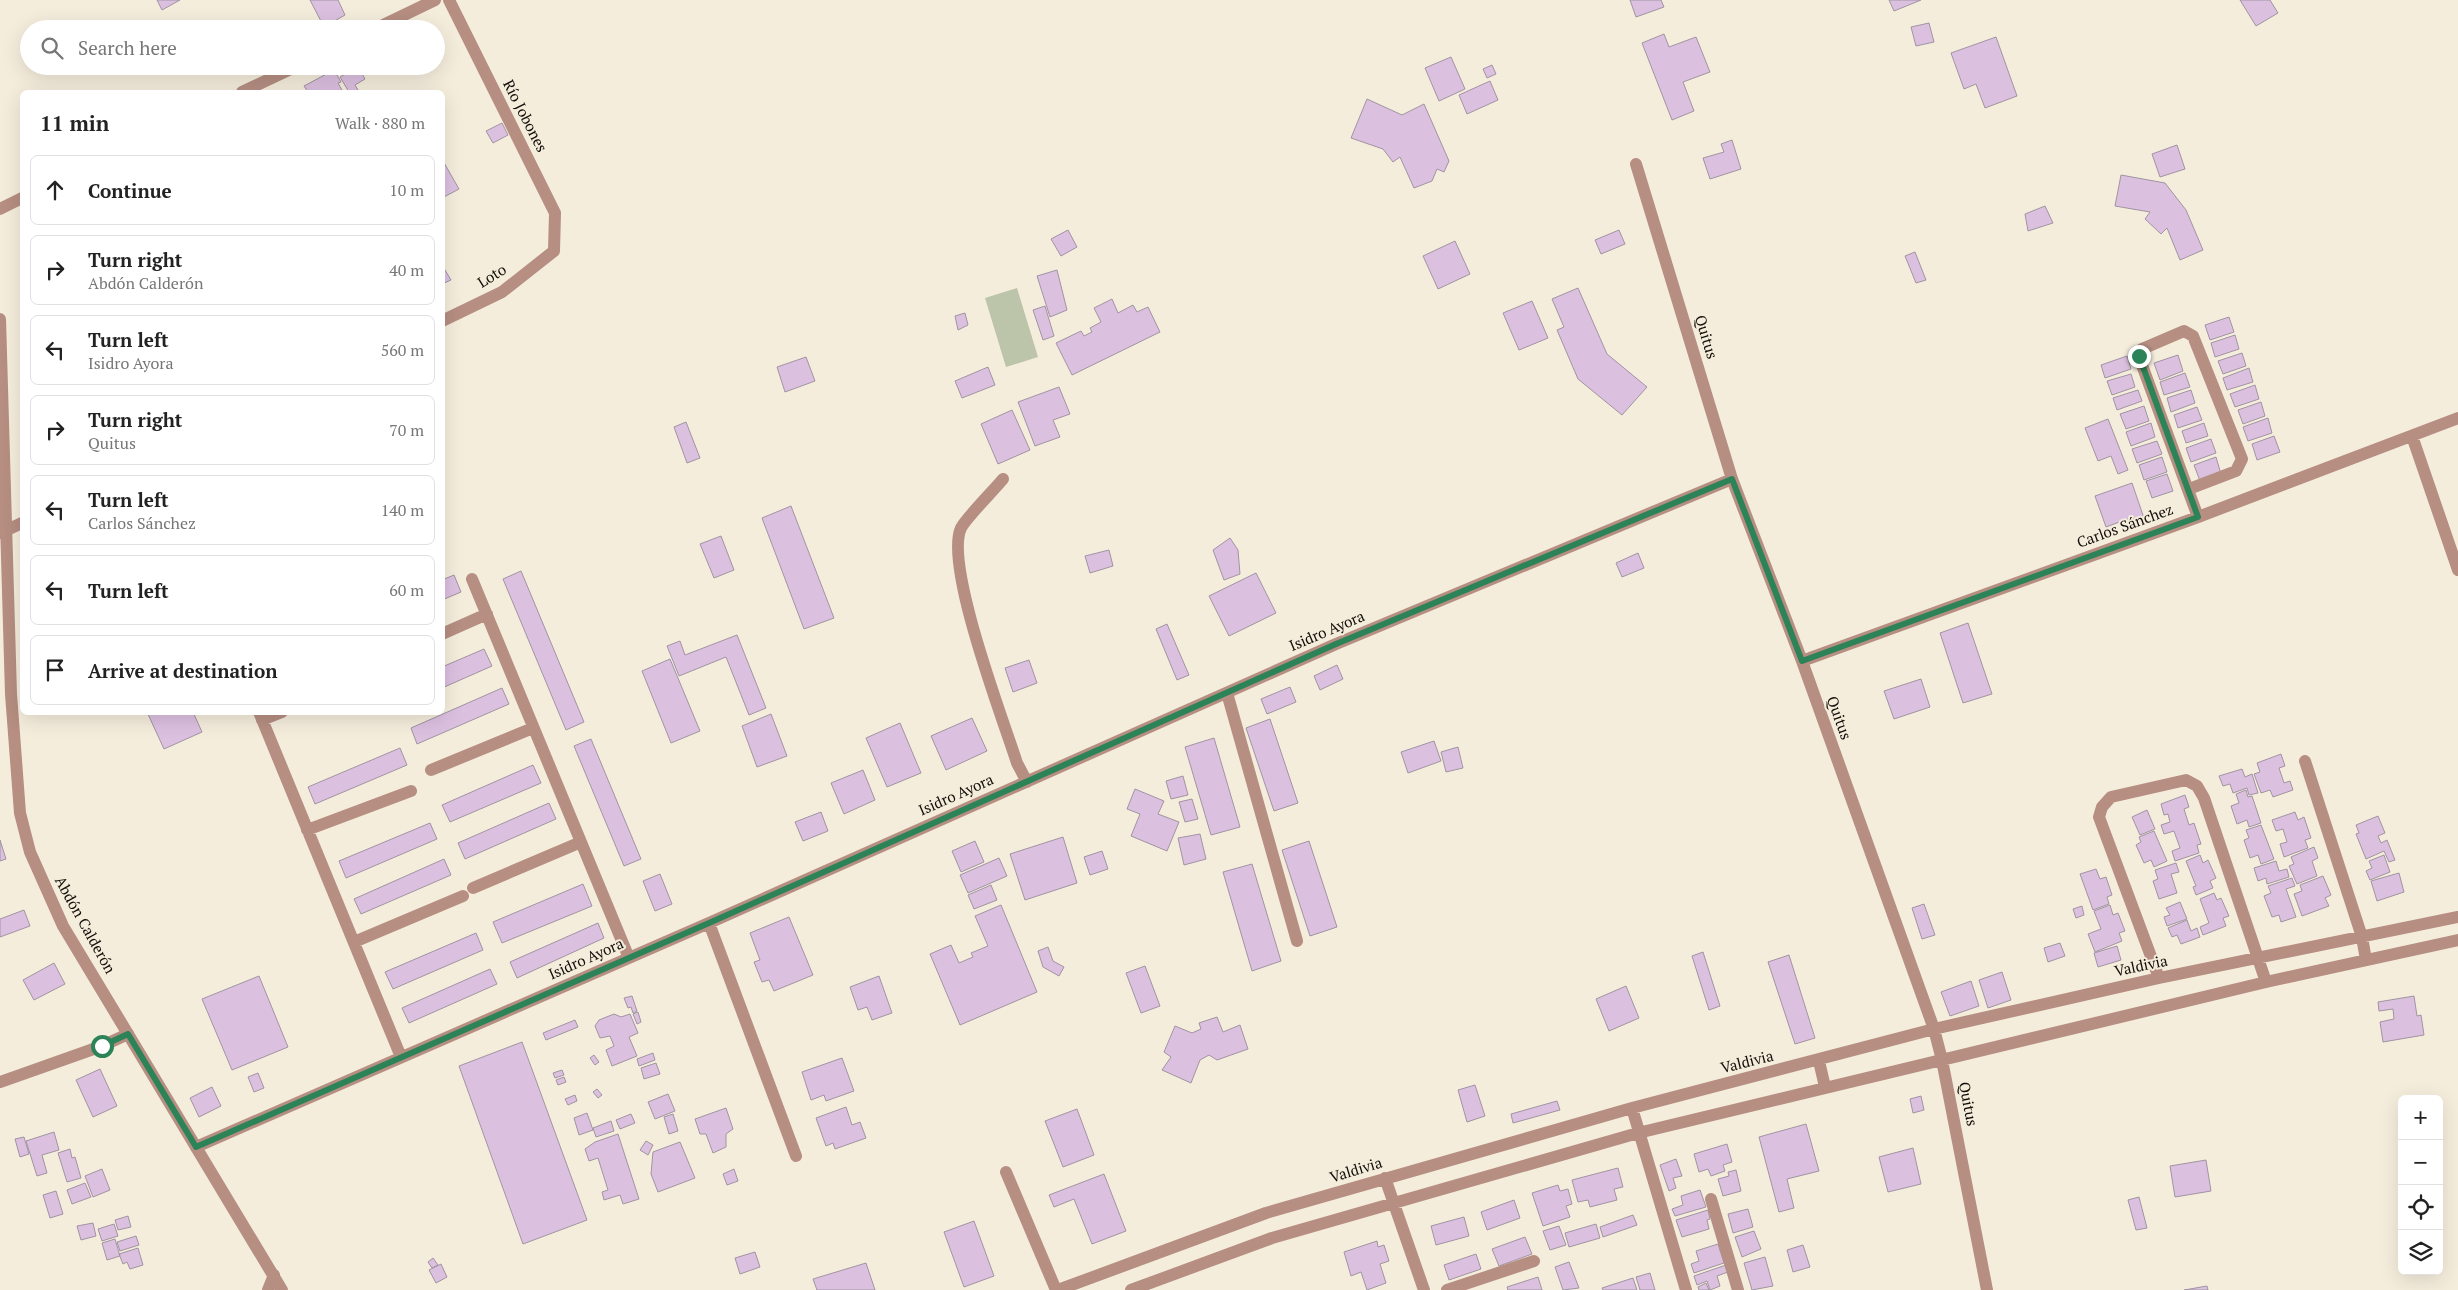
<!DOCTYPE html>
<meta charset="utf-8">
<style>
:root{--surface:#fff;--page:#f2f2f2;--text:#222;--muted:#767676;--line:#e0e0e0}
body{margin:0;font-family:"PT Serif",serif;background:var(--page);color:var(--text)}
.controls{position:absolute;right:15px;bottom:15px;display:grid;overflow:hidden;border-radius:8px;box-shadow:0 5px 20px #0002}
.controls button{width:45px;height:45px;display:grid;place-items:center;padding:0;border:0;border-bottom:1px solid var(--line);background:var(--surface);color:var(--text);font:25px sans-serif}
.stop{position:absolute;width:15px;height:15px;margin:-11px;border:4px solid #2b8357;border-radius:50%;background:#fff}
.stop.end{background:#2b8357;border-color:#fff;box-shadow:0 1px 5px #0008}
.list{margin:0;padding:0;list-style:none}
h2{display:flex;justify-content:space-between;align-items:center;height:65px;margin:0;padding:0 20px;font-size:21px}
h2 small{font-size:16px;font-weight:400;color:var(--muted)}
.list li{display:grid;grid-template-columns:32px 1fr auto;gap:15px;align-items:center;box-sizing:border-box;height:70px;margin:0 10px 10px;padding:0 10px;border:1px solid var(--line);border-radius:8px}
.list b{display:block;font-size:19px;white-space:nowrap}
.list p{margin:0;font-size:16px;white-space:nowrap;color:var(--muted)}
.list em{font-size:16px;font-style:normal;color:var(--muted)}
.icon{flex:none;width:28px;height:28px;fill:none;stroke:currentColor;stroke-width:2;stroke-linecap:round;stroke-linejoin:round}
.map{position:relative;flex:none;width:2458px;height:1290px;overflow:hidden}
.search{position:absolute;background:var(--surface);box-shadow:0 5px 20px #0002;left:20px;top:20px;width:425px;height:55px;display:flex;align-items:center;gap:12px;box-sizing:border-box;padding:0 18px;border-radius:28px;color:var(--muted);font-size:19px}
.panel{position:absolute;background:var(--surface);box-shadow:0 5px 20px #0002;left:20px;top:90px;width:425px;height:625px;border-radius:8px}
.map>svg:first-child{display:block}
.green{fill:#bcc4a9}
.building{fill:#dcc0e0;stroke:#a094a2}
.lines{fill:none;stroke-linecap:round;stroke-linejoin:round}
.minor{stroke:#b68e82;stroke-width:12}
.tertiary{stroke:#b68e82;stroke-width:12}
.route{stroke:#2b8357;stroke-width:6}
.labels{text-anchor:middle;stroke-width:4;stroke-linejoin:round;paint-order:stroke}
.street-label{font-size:15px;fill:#110e08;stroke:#f5eddc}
</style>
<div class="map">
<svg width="2458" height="1290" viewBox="0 0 2458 1290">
<rect width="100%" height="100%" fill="#f5eddc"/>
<path class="green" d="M1017,288l21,69 -32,10 -21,-69z"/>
<path class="building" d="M157,0h23l-18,10z
M310,0h28l7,15 -21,12z
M1630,0h31l3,7 -28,10z
M1889,0h32l-27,11z
M2240,0h30l8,13 -22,13z
M1929,23l5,19 -18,4 -5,-19z
M1664,34l5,13 27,-10 14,35 -27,10 11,29 -22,9 -30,-77z
M1996,37l21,59 -32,12 -9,-24 -12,5 -13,-36z
M1451,57l14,32 -26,12 -14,-33z
M1492,65l4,9 -9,4 -4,-9z
M358,67l7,12 -10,6 4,7h-10l-9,-15z
M334,70l7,12 -3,1 5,9h-35l-4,-6z
M1490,81l8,19 -31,14 -8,-19z
M1367,99l35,16 22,-11 25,57 -5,11 -7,-3 -5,12 -18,7 -14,-31 -7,5 -10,-13 -32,-11z
M502,123l6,12 -15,8 -7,-12z
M1732,140l9,29 -31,10 -7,-21 21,-6 -3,-8z
M2177,145l8,24 -25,8 -8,-23z
M443,161l16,28 -17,9v-36z
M2121,175l44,8 21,27 17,40 -23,10 -13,-32 -6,6 -16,-15 5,-7 -35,-6z
M2045,206l8,17 -25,8 -3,-17z
M1068,230l9,17 -16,9 -10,-17z
M1619,230l6,14 -24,10 -6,-14z
M1455,241l15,33 -32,15 -15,-33z
M1915,252l11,28 -10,3 -11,-27z
M442,265l9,15 -9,4z
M1057,270l10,40 -17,7 -13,-41z
M1578,288l29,66 40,33 -25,28 -44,-36 -21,-49 7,-3 -12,-28z
M1112,299l6,14 15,-8 4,7 11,-5 12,25 -88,43 -16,-32 25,-12 3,5 8,-4 -2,-4 11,-6 -7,-14z
M1532,301l16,37 -29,12 -16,-37z
M1045,306l9,30 -11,4 -10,-30z
M965,313l3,12 -10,5 -3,-14z
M2229,317l5,15 -24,8 -5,-15z
M2235,335l4,14 -24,8 -4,-14z
M2242,353l4,13 -23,8 -5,-13z
M2178,355l5,16 -23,9 -6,-17z
M2127,356l4,13 -26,9 -4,-13z
M806,357l9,24 -30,11 -8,-25z
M988,367l7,18 -33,13 -7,-17z
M2249,368l4,14 -26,8 -4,-12z
M2185,373l5,14 -26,8 -4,-13z
M2131,374l4,13 -23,8 -5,-14z
M2255,385l4,14 -24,8 -5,-13z
M1059,387l11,27 -17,6 7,17 -25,9 -17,-44z
M2138,390l4,11 -25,9 -4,-12z
M2191,390l4,13 -24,9 -4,-14z
M2261,402l4,14 -22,8 -5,-14z
M2144,406l5,15 -23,8 -6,-15z
M2197,407l5,13 -24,8 -4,-13z
M1012,410l18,40 -32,14 -17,-40z
M2268,418l4,15 -24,8 -5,-14z
M2108,419l20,51 -10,4 -7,-18 -13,5 -13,-33z
M686,422l14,36 -13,5 -13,-36z
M2151,423l4,14 -24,9 -5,-14z
M2204,423l4,13 -22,7 -4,-12z
M2274,436l6,16 -23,8 -5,-16z
M2211,439l5,14 -25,9 -5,-14z
M2157,441l5,13 -25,9 -5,-14z
M2162,457l5,15 -23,8 -5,-15z
M2216,457l5,17 -21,7 -6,-16z
M2167,474l6,17 -21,7 -6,-17z
M2132,483l13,38 -9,3 -3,-7 -27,10 -11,-31z
M791,506l43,112 -30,11 -42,-111z
M721,536l13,34 -20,8 -14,-34z
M1230,538l8,12 2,24 -16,6 -11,-30z
M1109,550l4,16 -23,7 -5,-17z
M1638,553l6,15 -22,9 -6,-14z
M521,571l63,151 -18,8 -63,-151z
M1256,573l20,40 -47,23 -20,-40z
M454,575l7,17 -19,8v-20z
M1968,623l24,71 -29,9 -23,-70z
M1167,624l22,51 -12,5 -21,-51z
M737,635l29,73 -17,7 -23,-58 -47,19 -12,-30 13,-5 5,14z
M484,649l8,17 -50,22v-21z
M670,659l30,72 -29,12 -29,-72z
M1029,660l8,23 -24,9 -8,-24z
M1337,665l6,14 -23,11 -6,-14z
M1921,679l9,28 -36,12 -10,-28z
M1290,687l6,15 -29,12 -6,-15z
M502,688l7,16 -92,40 -6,-16z
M147,712h46l9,20 -38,17z
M771,714l16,42 -30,11 -15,-41z
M972,718l15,33 -41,19 -15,-34z
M1270,719l28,84 -24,8 -28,-83z
M900,723l21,50 -34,14 -21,-49z
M1214,738l26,89 -29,8 -26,-88z
M591,739l50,120 -17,7 -50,-120z
M1434,741l7,20 -33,12 -7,-21z
M1458,747l5,21 -17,4 -5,-20z
M400,748l7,17 -92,39 -7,-17z
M2281,754l4,12 -6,2 5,15 6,-2 3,9 -20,7 -3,-7 -9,3 -7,-19 6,-2 -3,-9z
M533,765l8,18 -91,39 -8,-17z
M2242,769l3,8 7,-3 6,19 -9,2 -2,-7 -14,5 -3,-9 -7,2 -4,-10z
M863,770l12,30 -31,14 -13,-31z
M1183,776l5,19 -17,4 -5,-18z
M1135,789l29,12 -6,13 21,8 -12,29 -36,-15 9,-22 -13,-5z
M2246,790l2,7 4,-1 9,27 -12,4 -2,-7 -10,4 -6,-18 8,-3 -3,-9z
M2185,795l4,12 -5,2 5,16 5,-2 7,21 -4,1 2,8 -24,8 -3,-10 8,-3 -6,-17 -10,3 -3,-9 9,-3 -2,-8 -4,1 -3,-11z
M1192,799l6,20 -13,3 -6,-20z
M549,803l7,16 -91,40 -7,-16z
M2147,810l8,19 -15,6 -8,-18z
M821,812l7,19 -25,10 -8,-19z
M2295,812l3,8 6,-3 7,21 -6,2 3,8 -24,9 -4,-13 7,-2 -4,-13 -7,2 -4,-11z
M2378,816l7,17 -7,3 3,7 6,-3 8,20 -6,2 -5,-11 -18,8 -10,-25 3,-1 -3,-8z
M430,823l7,16 -91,39 -7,-17z
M2261,825l13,34 -13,5 -3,-9 -8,3 -6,-18 5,-2 -3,-8z
M2154,831l13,30 -13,6 -3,-7 -7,3 -8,-18 5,-3 -2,-5z
M1200,834l6,25 -22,6 -6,-27z
M1063,837l14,46 -52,17 -15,-46z
M0,840l6,19 -6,2z
M975,841l9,21 -23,10 -9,-21z
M1309,841l28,86 -27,9 -28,-86z
M2314,847l4,11 -6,3 5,15 -20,8 -8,-18 5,-2 -3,-7z
M1102,851l6,18 -18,6 -6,-18z
M2200,855l3,8 5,-3 8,18 -6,3 3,7 -17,7 -3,-8 3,-1 -10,-25z
M2384,855l6,17 -20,8 -4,-9 6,-3 -3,-7z
M999,858l8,18 -39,17 -8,-18z
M444,859l7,16 -90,39 -7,-15z
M2276,861l3,10 8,-2 2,8 -22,7 -1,-6 -8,3 -4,-13z
M2176,863l3,9 -8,2 6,19 -18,6 -6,-18 5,-2 -3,-9z
M1252,864l29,97 -29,10 -29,-99z
M2096,869l4,10 6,-2 6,18 -5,2 2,7 -16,6 -13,-36z
M2399,873l5,19 -27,9 -6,-20z
M660,874l12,30 -17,7 -12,-30z
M2323,876l8,19 -6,3 4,8 -27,10 -8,-22 8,-3 -2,-6z
M2292,878l3,8 -9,3 10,28 -15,5 -2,-7 -7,2 -8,-21 7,-3 -3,-7z
M583,884l9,22 -90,37 -9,-21z
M991,885l6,15 -23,9 -6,-14z
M2214,893l3,7 4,-2 8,18 -6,2 3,8 -23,9 -3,-8 9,-4 -9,-24z
M2180,902l7,17 -20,7 -3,-9 6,-2 -4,-7z
M1924,904l11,31 -13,4 -10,-31z
M1001,905l36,87 -77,33 -30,-71 21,-9 8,18 14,-6 -2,-4 17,-7 -13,-30z
M2110,905l3,10 5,-2 7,18 -6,2 3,8 -27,11 -7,-18 13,-5 -7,-18z
M2082,906l2,9 -8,3 -3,-9z
M24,910l6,16 -30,11v-18z
M789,917l24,58 -39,16 -5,-11 -7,2 -8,-20 6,-2 -10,-27z
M2187,920l4,11 6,-3 3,9 -19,7 -4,-9 -5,2 -4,-9z
M598,923l6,15 -87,40 -7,-16z
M476,933l7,17 -90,39 -8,-17z
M2060,943l5,13 -17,6 -4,-14z
M2117,946l4,14 -23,7 -4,-14z
M1048,947l5,14 11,6 -5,9 -16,-9 -5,-16z
M1703,952l17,54 -11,4 -17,-54z
M1789,955l26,83 -20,6 -27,-82z
M54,963l11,21 -31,16 -11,-20z
M1145,966l15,40 -19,7 -15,-40z
M490,969l7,15 -88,39 -7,-15z
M2002,972l9,28 -23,8 -9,-28z
M259,976l29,71 -56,23 -30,-71z
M879,976l13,37 -20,7 -5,-13 -9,3 -8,-23z
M1971,981l8,25 -29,10 -9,-24z
M1626,986l13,32 -30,13 -13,-32z
M632,996l5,15 -4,2 -2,-6 -3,1 -4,-10z
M2414,996l3,20 4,-1 3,20 -41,7 -3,-20 14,-3 -1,-10 -14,2 -1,-9z
M638,1012l3,10 -4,2 -4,-10z
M614,1014l7,3 9,-3 8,19 -9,4 8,19 -25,10 -6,-16 8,-4 -4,-10 -10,2 -5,-12 4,-6z
M1217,1017l6,15 17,-7 8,24 -31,11 -8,-5 -9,5 -9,23 -29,-13 9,-13 -7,-5 11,-26 17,7 9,-4 -2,-6z
M575,1020l3,7 -32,13 -3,-7z
M522,1042l65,178 -64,24 -64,-178z
M653,1053l2,7 -16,6 -2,-7z
M594,1055l5,7 -4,3 -5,-7z
M842,1058l12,33 -28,10 -2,-6 -13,5 -9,-28z
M656,1063l4,11 -16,5 -3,-11z
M100,1069l17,37 -24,11 -17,-37z
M562,1070l2,5 -9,3 -2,-5z
M258,1073l6,15 -10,4 -6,-15z
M564,1077l2,5 -8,3 -2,-5z
M1475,1085l10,31 -18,6 -9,-32z
M212,1087l9,19 -22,11 -9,-19z
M597,1089l5,6 -4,3 -5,-6z
M668,1094l7,17 -20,8 -7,-17z
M575,1095l2,6 -9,4 -3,-6z
M1921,1096l3,14 -11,3 -3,-14z
M1557,1101l3,9 -47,13 -2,-9z
M846,1107l6,18 8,-3 6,16 -31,11 -2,-6 -7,3 -10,-28z
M726,1108l7,21 -7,5v13l-13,6 -7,-19h-6l-5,-15z
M1077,1109l17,46 -31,12 -18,-46z
M587,1113l6,17 -14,5 -5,-17z
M631,1114l4,9 -15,6 -4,-9z
M673,1114l5,17 -9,3 -5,-17z
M611,1121l3,10 -18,6 -3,-9z
M1806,1124l13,47 -32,8 7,29 -15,4 -20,-75z
M54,1132l5,18 -17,5 5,18 -10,3 -11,-35z
M618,1134l21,65 -16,5 -3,-9 -16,5 -2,-8 6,-2 -10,-32 -9,3 -4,-12 10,-7z
M24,1137l5,17 -9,3 -5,-18z
M646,1141l7,4 -5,10 -8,-5z
M680,1142l15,36 -37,14 -7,-18 2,-22z
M1727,1144l5,18 -9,3 2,6 -14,5 -3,-7 -9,3 -5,-18z
M1913,1148l8,36 -33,8 -9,-35z
M70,1149l2,9 3,-1 6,21 -14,4 -9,-29z
M1676,1159l6,17 -9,2 3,10 -7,3 -9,-26z
M2206,1160l5,31 -36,6 -5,-31z
M1618,1168l5,19 -9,2 3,11 -27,7 -2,-7 -10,2 -6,-22z
M102,1169l8,21 -17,7 -8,-21z
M734,1169l4,12 -11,4 -4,-11z
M1736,1170l5,21 -18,5 -5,-17 11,-3 -1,-4z
M1104,1174l22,57 -34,13 -18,-45 -20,8 -5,-12z
M85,1183l6,14 -19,7 -5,-14z
M1558,1185l2,6 8,-2 4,15 -6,2 4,11 -27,9 -11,-33z
M1700,1190l6,17 -31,9 -3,-7 11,-4 -2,-9z
M56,1191l7,23 -13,4 -7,-23z
M2139,1197l8,31 -11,2 -8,-30z
M1514,1200l6,18 -33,12 -6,-18z
M1748,1209l5,18 -20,6 -5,-19z
M1708,1210l2,9 -3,1 2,9 -27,8 -6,-17z
M1633,1215l4,10 -34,12 -3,-10z
M128,1216l3,11 -13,3 -3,-10z
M1464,1217l5,19 -33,9 -5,-19z
M974,1221l20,55 -30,11 -20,-55z
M93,1223l3,13 -15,4 -4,-14z
M114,1224l4,12 -16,5 -4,-12z
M1596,1224l4,14 -31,9 -4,-14z
M1559,1226l7,19 -16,5 -7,-19z
M1754,1231l7,18 -19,8 -7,-20z
M136,1236l3,9 -19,6 -3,-9z
M1525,1237l7,17 -33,12 -7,-17z
M115,1239l5,17 -13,4 -5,-17z
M1377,1241l1,6 6,-2 5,16 -9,3 6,19 -19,7 -6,-18 -10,4 -7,-24z
M1718,1244l6,19 -30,10 -3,-9 8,-3 -3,-10z
M1803,1245l7,22 -17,5 -6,-22z
M138,1248l5,17 -13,4 -3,-7 -4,2 -4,-10z
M755,1252l5,15 -20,7 -5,-16z
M1476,1254l5,15 -32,11 -5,-15z
M1765,1257l8,29 -21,4 -8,-27z
M433,1258l5,7 -6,3 -4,-6z
M1569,1262l10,26 -16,2 -8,-23z
M866,1263l9,27h-58l-4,-11z
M441,1264l6,13 -11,6 -7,-13z
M1726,1265l2,7 -11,4 3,10 -10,4 -3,-9 -10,4 -3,-9z
M1650,1273l5,17h-15l-4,-13z
M1538,1277l4,13h-34l-1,-3z
M1633,1278l4,12h-34l-1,-2z
M1706,1283l3,7h-10l-1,-3z
M2207,1286l1,4h-24z"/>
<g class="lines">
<path class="minor" d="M375,29l60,-29
M242,92l55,-26
M1636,164l96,315 70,182 132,368 8,31 45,230
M0,209l22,-11
M442,321l60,-29 52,-41 1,-38 -106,-213
M2412,436l46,134
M1003,479c-9,11 -37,39 -42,49 -17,37 42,191 56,235l10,19
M2189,489l47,-18 6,-12 -49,-123 -9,-5 -42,18 -3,8 59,160
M0,533l22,-10
M472,579l157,379
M442,634l45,-20
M1802,661l396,-144 260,-99
M1227,693l70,248
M259,712l142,345
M262,720l20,-8
M2305,761l57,176 4,23
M431,770l102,-42
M307,830l104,-39
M473,888l108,-46
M709,923l87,233
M354,942l109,-46
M2159,978l-60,-161 3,-10 9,-10 75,-17 11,6 7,12 62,184
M1819,1061l6,26
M0,1082l102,-36 26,-12
M1632,1108l54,182
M196,1147l513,-224 627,-279 396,-165
M1006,1172l50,118
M1385,1178l39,112
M1711,1199l27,91
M268,1290l6,-15
M1058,1290l208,-77 366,-105 302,-79 225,-51 299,-61
M1131,1290l141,-52 366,-105 628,-151 192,-42
M1447,1290l87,-29"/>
<path class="tertiary" d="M0,319l11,375 9,119 10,39 33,74 219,364"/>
</g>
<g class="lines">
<path class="route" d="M102,1046l26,-12 68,113 513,-224 627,-279 396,-165 70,182 396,-144 -59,-161"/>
</g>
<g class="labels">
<g class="street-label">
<text transform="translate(525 116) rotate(63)" y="5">Río Jobones</text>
<text transform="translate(492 276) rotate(-32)" y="5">Loto</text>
<text transform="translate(1706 337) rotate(73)" y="5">Quitus</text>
<text transform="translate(2125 526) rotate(-20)" y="5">Carlos Sánchez</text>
<text transform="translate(1327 631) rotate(-23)" y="5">Isidro Ayora</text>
<text transform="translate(1839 718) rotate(70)" y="5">Quitus</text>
<text transform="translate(956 795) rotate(-24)" y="5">Isidro Ayora</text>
<text transform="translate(85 925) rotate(61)" y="5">Abdón Calderón</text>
<text transform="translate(586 959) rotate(-24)" y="5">Isidro Ayora</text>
<text transform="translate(2141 966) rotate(-12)" y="5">Valdivia</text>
<text transform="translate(1747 1062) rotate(-14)" y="5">Valdivia</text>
<text transform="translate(1968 1104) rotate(79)" y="5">Quitus</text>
<text transform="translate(1356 1170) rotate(-17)" y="5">Valdivia</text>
</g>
</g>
</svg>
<div class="controls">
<button>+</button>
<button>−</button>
<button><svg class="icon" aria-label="locate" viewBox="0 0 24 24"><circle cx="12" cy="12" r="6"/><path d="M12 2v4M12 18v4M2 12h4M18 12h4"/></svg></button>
<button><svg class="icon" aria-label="layers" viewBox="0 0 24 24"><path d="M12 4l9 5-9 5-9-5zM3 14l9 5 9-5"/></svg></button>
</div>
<div class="stop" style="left:102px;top:1046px"></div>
<div class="stop end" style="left:2139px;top:356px"></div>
<div class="search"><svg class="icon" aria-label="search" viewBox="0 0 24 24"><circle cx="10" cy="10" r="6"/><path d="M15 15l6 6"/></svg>Search here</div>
<section class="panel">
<h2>11 min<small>Walk · 880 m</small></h2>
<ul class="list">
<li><svg class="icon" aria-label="ahead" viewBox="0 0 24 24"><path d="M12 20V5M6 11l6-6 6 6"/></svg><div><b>Continue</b></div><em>10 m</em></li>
<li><svg class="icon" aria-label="right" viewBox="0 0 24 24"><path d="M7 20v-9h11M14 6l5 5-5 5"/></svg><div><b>Turn right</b><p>Abdón Calderón</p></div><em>40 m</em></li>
<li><svg class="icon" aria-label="left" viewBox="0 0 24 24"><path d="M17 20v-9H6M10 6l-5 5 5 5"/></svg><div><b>Turn left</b><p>Isidro Ayora</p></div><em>560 m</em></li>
<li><svg class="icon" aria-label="right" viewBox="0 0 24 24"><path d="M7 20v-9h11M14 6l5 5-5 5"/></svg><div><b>Turn right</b><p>Quitus</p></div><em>70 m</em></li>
<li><svg class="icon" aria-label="left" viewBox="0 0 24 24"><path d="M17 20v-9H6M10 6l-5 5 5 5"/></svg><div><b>Turn left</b><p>Carlos Sánchez</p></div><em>140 m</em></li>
<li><svg class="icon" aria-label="left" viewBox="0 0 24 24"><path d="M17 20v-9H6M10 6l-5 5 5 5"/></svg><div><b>Turn left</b></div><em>60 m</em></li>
<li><svg class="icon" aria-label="arrive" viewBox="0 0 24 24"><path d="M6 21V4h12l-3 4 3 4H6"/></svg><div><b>Arrive at destination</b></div></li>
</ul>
</section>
</div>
